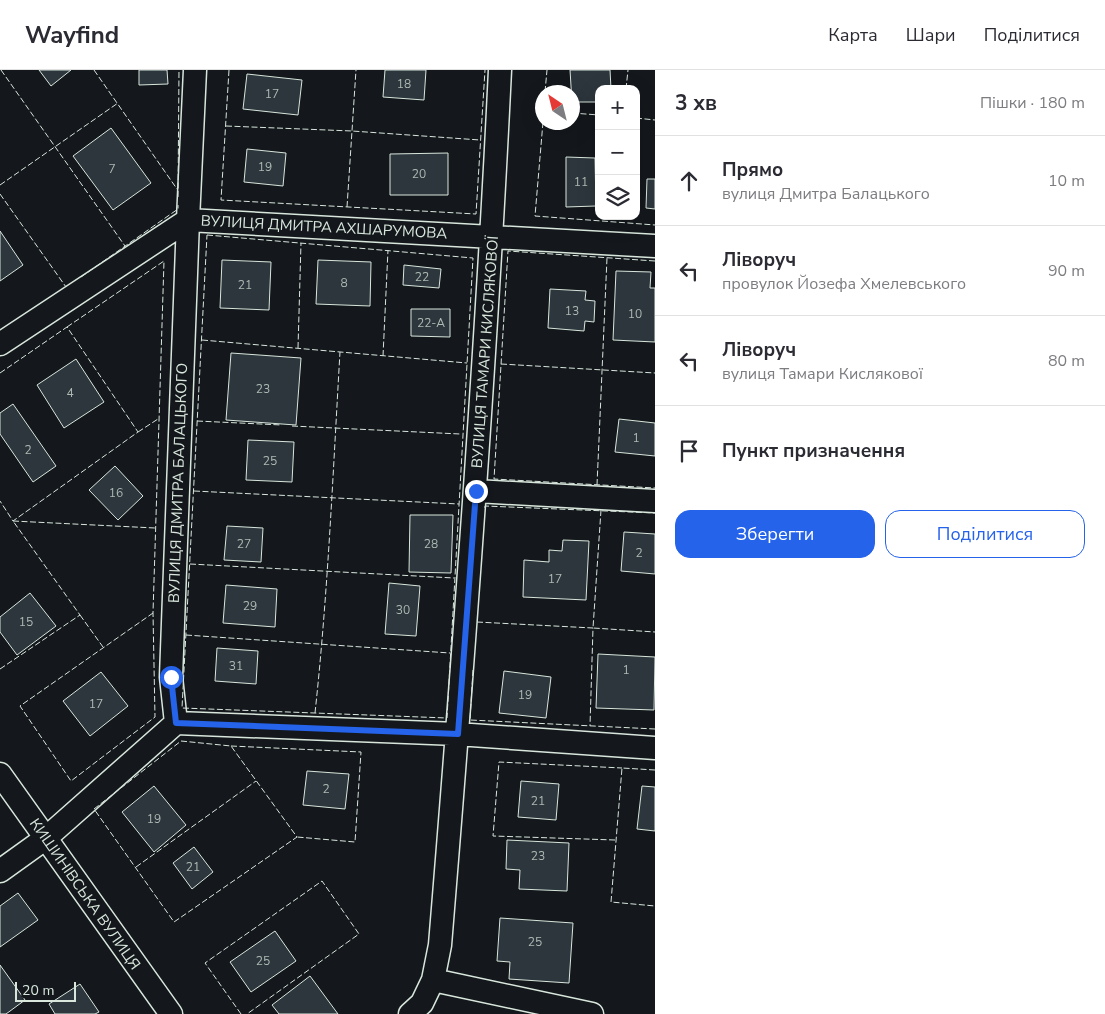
<!DOCTYPE html>
<html lang="uk">
<meta charset="utf-8">
<style>
:root{--surface:#fff;--page:#f2f2f3;--text:#2b2b33;--muted:#7c7c81;--line:#e1e1e2;--accent:#2563eb}
body{margin:0;font-family:"Nunito Sans",sans-serif;background:var(--page);color:var(--text)}
.controls{position:absolute;right:15px;top:15px;display:grid;overflow:hidden;border-radius:10px;box-shadow:0 5px 20px #0002}
.controls button{width:45px;height:45px;display:grid;place-items:center;padding:0;border:0;border-bottom:1px solid var(--line);background:var(--surface);color:var(--text);font:25px sans-serif}
.compass{position:absolute;left:535px;top:15px;width:45px;height:45px;border-radius:50%;background:var(--surface);box-shadow:0 5px 20px #0002;rotate:325deg}
.scale{position:absolute;left:15px;bottom:12px;width:61px;box-sizing:border-box;padding-left:5px;border:2px solid #d8e6dc;border-top:0;font-size:14px;line-height:18px;white-space:nowrap;color:#d8e6dc;-webkit-text-stroke:4px #14181c;paint-order:stroke}
.stop{position:absolute;width:15px;height:15px;margin:-11px;border:4px solid #2563eb;border-radius:50%;background:#fff}
.stop.end{background:#2563eb;border-color:#fff;box-shadow:0 1px 5px #0008}
.list{margin:0;padding:0;list-style:none}
h2{display:flex;justify-content:space-between;align-items:center;height:65px;margin:0;padding:0 20px;font-size:21px}
h2 small{font-size:16px;font-weight:400;color:var(--muted)}
.list li{display:grid;grid-template-columns:32px 1fr auto;gap:15px;align-items:center;box-sizing:border-box;height:90px;padding:0 20px;border-top:1px solid var(--line)}
.list b{display:block;font-size:19px;white-space:nowrap}
.list p{margin:0;font-size:16px;white-space:nowrap;color:var(--muted)}
.list em{font-size:16px;font-style:normal;color:var(--muted)}
.actions{display:flex;gap:10px;padding:15px 20px}
.actions a{flex:1;padding:11px 0;border:1px solid var(--accent);border-radius:15px;text-align:center;font-size:18px;color:var(--accent)}
.actions .main{background:var(--accent);color:#fff}
.icon{flex:none;width:28px;height:28px;fill:none;stroke:currentColor;stroke-width:2;stroke-linecap:round;stroke-linejoin:round}
.map{position:relative;flex:none;width:655px;height:944px;overflow:hidden}
header{display:flex;align-items:center;gap:30px;box-sizing:border-box;height:70px;padding:0 25px;background:var(--surface);border-bottom:1px solid var(--line)}
header strong{font-size:24px}
nav{display:flex;gap:28px;margin-inline-start:auto;font-size:18px}
main{display:flex}
aside{flex:1;background:var(--surface)}
.map>svg:first-child{display:block}
.building{fill:#2c363c;stroke:#d8e6dc}
.lines{fill:none;stroke-linecap:round;stroke-linejoin:round}
.minor-casing{stroke:#d8e6dc;stroke-width:25}
.minor{stroke:#14181c;stroke-width:22}
.fence{stroke:#d8e6dc;stroke-width:1;stroke-dasharray:6 2.5;stroke-linecap:butt}
.route{stroke:#2563eb;stroke-width:6}
.labels{text-anchor:middle;stroke-width:4;stroke-linejoin:round;paint-order:stroke}
.number-label{font-size:12px;fill:#adbab4}
.street-label{font-size:15px;fill:#d8e6dc;stroke:#14181c}
</style>
<header>
<strong>Wayfind</strong>
<nav><a>Карта</a><a>Шари</a><a>Поділитися</a></nav>
</header>
<main>
<div class="map">
<svg width="655" height="944" viewBox="0 0 655 944">
<rect width="100%" height="100%" fill="#14181c"/>
<path class="building" d="M39,0h32l-20,16z
M139,0h28l1,14 -29,1z
M385,0h41l-2,30 -41,-3z
M570,0h40l1,19h-12v13h-27z
M247,4l55,6 -4,35 -55,-6z
M111,58l40,55 -38,27 -40,-54z
M247,79l39,4 -3,33 -39,-4z
M448,83v42h-58v-41z
M566,87l29,1 1,48 -30,1z
M647,109h8v30l-9,-1z
M0,161l23,34 -23,16z
M222,190l49,2 -2,48 -49,-2z
M318,190l53,2 -1,44 -54,-2z
M404,195l37,4 -2,19 -36,-3z
M616,201l35,1 -1,16h5v54l-42,-2z
M550,219l36,2 -1,9 10,1 -1,21 -9,-1 -1,10 -36,-3z
M411,239h39v28l-39,-1z
M231,283l70,5 -5,67 -70,-5z
M76,289l28,43 -40,26 -27,-43z
M13,334l43,62 -23,16 -33,-48v-21z
M619,349l36,4v33l-40,-4z
M248,370l46,2 -2,40 -46,-2z
M115,396l28,30 -25,24 -29,-30z
M410,445h43l-2,58 -42,-1z
M227,456l36,2 -2,34 -37,-2z
M624,462l31,2v40l-34,-3z
M563,470l26,1 -3,59 -63,-3 1,-37 25,2v-12l13,1z
M389,513l31,3 -4,50 -31,-2z
M226,515l51,4 -2,38 -52,-4z
M30,523l26,33 -39,29 -17,-23v-15z
M217,578l41,3 -2,33 -41,-3z
M598,584l57,3 -1,53 -58,-2z
M504,601l47,6 -5,41 -47,-5z
M101,602l27,34 -38,30 -27,-35z
M307,701l42,3 -4,35 -42,-4z
M521,711l38,3 -3,36 -38,-3z
M154,716l32,39 -32,27 -32,-40z
M642,716l13,1v44l-18,-2z
M507,770l62,3 -2,48 -48,-2 1,-19 -14,-1z
M194,777l19,25 -21,17 -19,-26z
M18,823l20,27 -38,27v-41z
M500,848l73,5 -4,60 -60,-4 1,-17 -13,-1z
M275,861l21,30 -45,31 -21,-30z
M0,895l25,35 -19,14h-6z
M310,906l28,38h-59l-7,-9z
M80,914l19,28 -4,2h-40l-6,-10z"/>
<g class="lines">
<defs>
<path id="minor" d="M0,274l188,-124 467,26
M476,421l179,10
M176,653l281,11 198,14
M0,704l171,240
M0,801l46,-33 130,-115 -5,-46 17,-457 7,-150
M433,910l159,34
M410,944l12,-11 11,-23 7,-35c24,-291 46,-583 60,-875"/>
</defs>
<use href="#minor" class="minor-casing"/>
<use href="#minor" class="minor"/>
<path class="fence" d="M1,0l124,176
M94,0l83,119
M229,0l-8,130 255,14 9,-144
M626,19l2,-19
M545,22l2,-22
M572,43l27,2
M636,48l19,2
M543,52l-8,94 120,9
M226,56l126,5 128,9
M0,115l118,-82
M0,124l66,93
M178,127l1,-127
M347,137l9,-137
M207,165l266,23 -26,460 -265,-10z
M655,191l-147,-10 -14,228 161,9
M81,207l97,-68v-4
M67,257l97,-66 -11,352 2,104 -84,64 -51,-75 133,-93
M202,270l265,23
M298,278l3,-105
M383,286l5,-106
M501,294l154,9
M0,303l67,-46 71,105 -125,89 -13,-20
M197,351l85,4
M292,356l168,8
M138,362l20,-13
M597,415l10,-227
M194,421l265,13
M485,438v-2l170,7
M601,440l-8,118 62,4
M13,451l142,7
M190,494l264,14
M80,545l23,32
M477,552l116,6 -3,98
M186,565l264,18
M0,599l80,-54 -67,-94
M473,600l-3,50 185,9
M315,643c13,-120 18,-241 25,-361
M181,671l50,5 66,91 -123,85 -80,-113z
M231,676l130,6 -6,90 -58,-5
M655,700l-33,-2 -11,134 44,4
M615,770l-122,-4 6,-74 123,6
M136,797l120,-86
M241,944l-36,-51 117,-82 37,53 -112,80"/>
</g>
<g class="lines">
<path class="route" d="M171,607l5,46 282,11 18,-243"/>
</g>
<g class="labels">
<g class="number-label">
<text x="404" y="18">18</text>
<text x="272" y="28">17</text>
<text x="265" y="101">19</text>
<text x="112" y="103">7</text>
<text x="419" y="108">20</text>
<text x="581" y="116">11</text>
<text x="422" y="211">22</text>
<text x="344" y="217">8</text>
<text x="245" y="219">21</text>
<text x="572" y="245">13</text>
<text x="635" y="248">10</text>
<text x="431" y="257">22-А</text>
<text x="263" y="323">23</text>
<text x="70" y="327">4</text>
<text x="636" y="372">1</text>
<text x="28" y="384">2</text>
<text x="270" y="395">25</text>
<text x="116" y="427">16</text>
<text x="244" y="478">27</text>
<text x="431" y="478">28</text>
<text x="639" y="487">2</text>
<text x="555" y="513">17</text>
<text x="250" y="540">29</text>
<text x="403" y="544">30</text>
<text x="26" y="556">15</text>
<text x="236" y="600">31</text>
<text x="626" y="604">1</text>
<text x="525" y="629">19</text>
<text x="96" y="638">17</text>
<text x="326" y="723">2</text>
<text x="538" y="735">21</text>
<text x="154" y="753">19</text>
<text x="538" y="790">23</text>
<text x="193" y="801">21</text>
<text x="535" y="876">25</text>
<text x="263" y="895">25</text>
</g>
<g class="street-label">
<text transform="translate(324 157) rotate(3)" y="5">ВУЛИЦЯ ДМИТРА АХШАРУМОВА</text>
<text transform="translate(485 282) rotate(-86)" y="5">ВУЛИЦЯ ТАМАРИ КИСЛЯКОВОЇ</text>
<text transform="translate(178 413) rotate(-88)" y="5">ВУЛИЦЯ ДМИТРА БАЛАЦЬКОГО</text>
<text transform="translate(85 824) rotate(55)" y="5">КИШИНІВСЬКА ВУЛИЦЯ</text>
</g>
</g>
</svg>
<div class="controls">
<button>+</button>
<button>−</button>
<button><svg class="icon" aria-label="layers" viewBox="0 0 24 24"><path d="M12 4l9 5-9 5-9-5zM3 14l9 5 9-5"/></svg></button>
</div>
<svg class="compass" viewBox="-18 -18 36 36"><path d="M0-13l5 13h-10z" fill="#e53935"/><path d="M0 13l5-13h-10z" fill="#7c7c81"/></svg>
<div class="scale">20 m</div>
<div class="stop" style="left:171px;top:607px"></div>
<div class="stop end" style="left:476px;top:421px"></div>
</div>
<aside>
<h2>3 хв<small>Пішки · 180 m</small></h2>
<ul class="list">
<li><svg class="icon" aria-label="ahead" viewBox="0 0 24 24"><path d="M12 20V5M6 11l6-6 6 6"/></svg><div><b>Прямо</b><p>вулиця Дмитра Балацького</p></div><em>10 m</em></li>
<li><svg class="icon" aria-label="left" viewBox="0 0 24 24"><path d="M17 20v-9H6M10 6l-5 5 5 5"/></svg><div><b>Ліворуч</b><p>провулок Йозефа Хмелевського</p></div><em>90 m</em></li>
<li><svg class="icon" aria-label="left" viewBox="0 0 24 24"><path d="M17 20v-9H6M10 6l-5 5 5 5"/></svg><div><b>Ліворуч</b><p>вулиця Тамари Кислякової</p></div><em>80 m</em></li>
<li><svg class="icon" aria-label="arrive" viewBox="0 0 24 24"><path d="M6 21V4h12l-3 4 3 4H6"/></svg><div><b>Пункт призначення</b></div></li>
</ul>
<div class="actions"><a class="main">Зберегти</a><a>Поділитися</a></div>
</aside>
</main>
